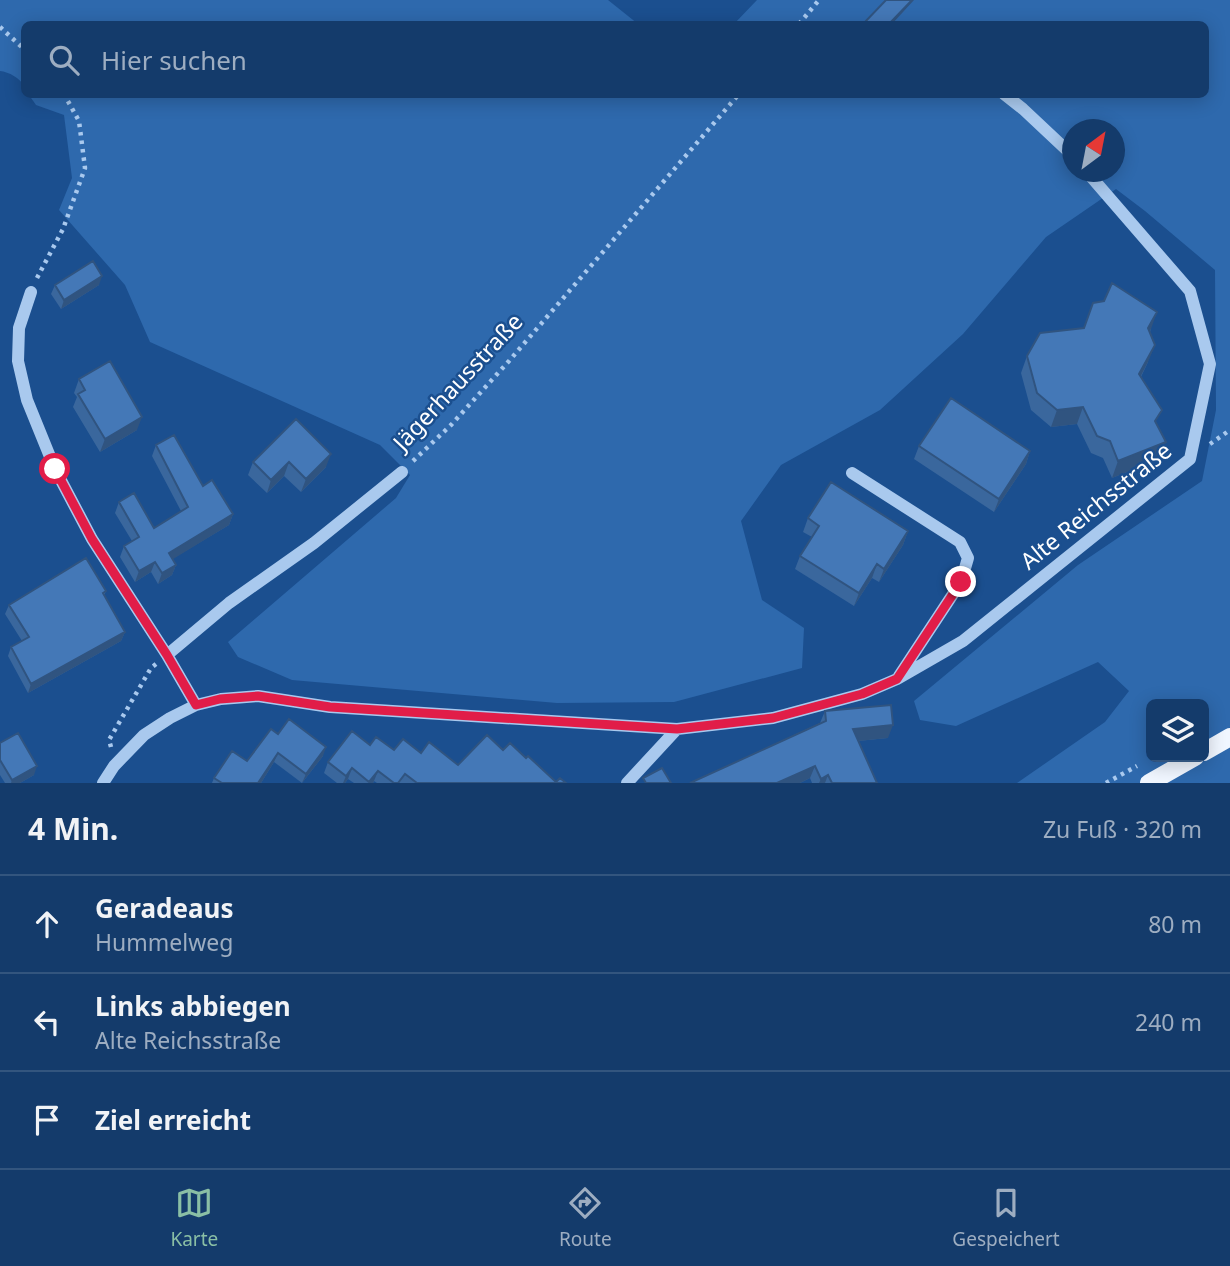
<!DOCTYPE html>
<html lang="de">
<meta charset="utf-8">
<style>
:root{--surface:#143b6b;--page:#1d4271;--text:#f1f3f6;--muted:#9dadc1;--line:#33557e;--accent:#8abfa5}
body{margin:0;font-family:"Noto Sans",sans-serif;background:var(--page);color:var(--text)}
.controls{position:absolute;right:21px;bottom:21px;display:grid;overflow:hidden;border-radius:10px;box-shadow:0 4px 18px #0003}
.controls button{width:63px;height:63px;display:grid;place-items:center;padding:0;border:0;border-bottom:2px solid var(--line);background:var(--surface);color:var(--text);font:35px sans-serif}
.compass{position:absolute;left:1062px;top:119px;width:63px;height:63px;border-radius:50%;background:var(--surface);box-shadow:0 4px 18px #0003;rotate:32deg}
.stop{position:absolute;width:21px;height:21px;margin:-16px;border:5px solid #e11d48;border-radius:50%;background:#fff}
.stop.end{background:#e11d48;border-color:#fff;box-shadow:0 2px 7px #0008}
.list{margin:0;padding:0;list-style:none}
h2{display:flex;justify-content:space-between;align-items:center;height:91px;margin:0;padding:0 28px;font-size:30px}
h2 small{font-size:23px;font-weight:400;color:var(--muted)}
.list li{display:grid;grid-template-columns:46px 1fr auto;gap:21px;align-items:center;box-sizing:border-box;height:98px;padding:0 28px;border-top:2px solid var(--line)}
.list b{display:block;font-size:26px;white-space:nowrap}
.list p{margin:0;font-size:23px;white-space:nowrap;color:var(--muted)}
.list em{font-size:23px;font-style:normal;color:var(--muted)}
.icon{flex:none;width:38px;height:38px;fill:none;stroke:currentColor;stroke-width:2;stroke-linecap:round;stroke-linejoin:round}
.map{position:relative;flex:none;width:1230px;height:783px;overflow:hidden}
.search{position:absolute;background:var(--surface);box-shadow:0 4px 18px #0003;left:21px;right:21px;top:21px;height:77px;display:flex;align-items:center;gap:18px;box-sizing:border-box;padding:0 24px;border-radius:10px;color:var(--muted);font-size:26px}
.sheet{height:385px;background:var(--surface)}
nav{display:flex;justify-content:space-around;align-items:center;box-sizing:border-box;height:98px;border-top:2px solid var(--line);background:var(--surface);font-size:19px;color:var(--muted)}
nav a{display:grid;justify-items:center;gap:4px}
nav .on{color:var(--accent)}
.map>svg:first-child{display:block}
.green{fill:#2e69ad;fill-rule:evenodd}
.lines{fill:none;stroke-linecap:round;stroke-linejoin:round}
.path{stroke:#a9c9ee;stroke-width:4.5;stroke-dasharray:3.5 5;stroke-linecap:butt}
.minor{stroke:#a9c9ee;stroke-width:12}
.major{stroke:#f0f6ff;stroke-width:18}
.wall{fill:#3a679d}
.shaded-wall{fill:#305480}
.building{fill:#4478b7;stroke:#305480;stroke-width:2}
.route{stroke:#e11d48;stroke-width:9}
.labels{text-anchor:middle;stroke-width:5;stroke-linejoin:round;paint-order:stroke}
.street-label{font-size:23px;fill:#fff;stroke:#1b4f8f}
</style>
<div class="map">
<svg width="1230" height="783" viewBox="0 0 1230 783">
<rect width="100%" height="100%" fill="#1b4f8f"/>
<path class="green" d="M0,0h608l30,24h-614v62c-4,-8 -15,-14 -24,-15z
M757,0h473v783h-213l88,-61 24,-31 -31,-29 -142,64 -36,-6 -6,-19 164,-136 124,-84 14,-71 -1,-140 -70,-59 -29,-22 -70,48 -83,97 -83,76 -99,55 -40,56 21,79 42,28 -2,40 -128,34 -117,1 -265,-23 -54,-23 -10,-15 168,-144 14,-23 -30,-30 -230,-103 -25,-57 -66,-75 13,-32 -8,-63 -28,-10 -7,-10 1177,-1v-70h-472zM1072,130h42v42h-42zM1151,704h53v53h-53z"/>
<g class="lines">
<path class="path" d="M799,24l20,-24
M0,27l24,22
M37,278l26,-49 22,-61 -6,-47 -15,-27
M1210,444l20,-14
M413,461l38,-36 58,-64 230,-267
M111,747l-2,-7 42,-72 5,-4
M1106,783l31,-17"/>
<path class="minor" d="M1004,94l19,15 49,46
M31,292l-12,36 -1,33 9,39 28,69 37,70 75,116 29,50
M852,473l108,69 8,16 -7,24 -62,94
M167,655l62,-52 85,-60 88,-71
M103,783l11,-17 30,-31 26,-17 26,-13 25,-6 37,-3 72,11 347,22 96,-11 89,-24 35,-15 66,-38 227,-182 20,-95 -20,-73 -103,-119
M627,783l50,-54"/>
<path class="major" d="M1204,752l26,-15
M1149,783l46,-26"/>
</g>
<path class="wall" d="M55,285h44l-38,24 -10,-15z
M1084,328l67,1 -1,3 -2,30 -7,15 16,47 3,35 -48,19 -9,-20 -12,-5 -14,-29 -26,3 -20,-17 -10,-37 6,-17z
M79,379l58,51 -37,22 -27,-45 4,-10 -3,-4z
M296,419l30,48 -25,25 -17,-16 -17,17 -19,-18 5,-13z
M156,445l47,41 30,28 -4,11 -57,34 4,6 -4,10 -14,9 -7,-12 -16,10 -15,-25 4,-11 8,-5 -17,-28 4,-11 35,26 27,-17 -29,-55z
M919,446l111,5 -4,13 -32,48 -80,-53z
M808,518l100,13 -5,14 -24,37 -7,-4 -18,28 -59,-37 5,-13 12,-19 -9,-5z
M106,591l-2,5 21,36 -4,9 -93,52 -20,-37 3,-9 11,-6 -17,-27 4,-9z
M825,711l63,27 -30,3 19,42h-65l-2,-5 -10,5h-110l130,-60z
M278,734l45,22 -21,27 -28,-21 -13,21h-49l2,-5 33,-17z
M0,743l34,32 -14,8h-15l-5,-8z
M370,745l24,5 27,3 37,12 45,-15 23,8 30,24 10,1h-189l-3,-2 -1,2h-19l-6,-4 -3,4h-8l-13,-10 4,-11z"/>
<path class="shaded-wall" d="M912,0h2l-22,24h-3z
M102,276l-3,9 -38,24 3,-9z
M1157,312l-6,17 -9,16 6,-17z
M1155,345l-7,17 -15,29 6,-17z
M1083,407l-6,17 -26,3 6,-17z
M142,417l-5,13 -37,22 5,-13z
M1166,442l-6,17 -48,19 6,-17z
M1030,451l-4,13 -32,48 5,-13z
M331,454l-5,13 -25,25 5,-13z
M289,462l-5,14 -17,17 4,-13z
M233,514l-4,11 -64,39 4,-11z
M908,531l-5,14 -24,37 5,-13z
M155,562l-4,10 -16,10 4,-11z
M877,564l-5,14 -18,28 5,-13z
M176,565l-4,10 -14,9 4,-11z
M125,632l-4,9 -93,52 3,-9z
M893,725l-5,13 -40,4 5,-13z
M326,747l-3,9 -21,27 4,-9z
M278,753l-4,9 -13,21h-3z
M37,766l-3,9 -14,8h-9l1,-3z
M815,766l-5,12 -10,5h-23z
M352,768l-4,11 -3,4h-2l3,-7z
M378,771l-4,10 -1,2h-4z
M828,775l-3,8h-6l2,-4z"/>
<path class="building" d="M886,0h26l-23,24h-26z
M93,261l9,15 -38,24 -9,-15z
M1112,283l45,29 -9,16 7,17 -16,29 23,36 -7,11 11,21 -48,19 -8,-20 -13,-5 -14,-29 -26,3 -20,-17 -10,-37 13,-23 44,-5 9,-25 11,-2z
M110,361l32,56 -37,22 -27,-45 7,-4 -6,-11z
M951,398l79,53 -31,48 -80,-53z
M296,419l35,35 -25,25 -17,-17 -18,18 -18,-18z
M174,435l29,51 9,-6 21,34 -64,39 7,12 -14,8 -7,-11 -16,9 -15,-25 15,-9 -20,-35 15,-9 20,35 34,-21 -32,-62z
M831,482l77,49 -24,38 -7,-5 -18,29 -59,-37 19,-30 -11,-8z
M86,558l20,33 -3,2 22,39 -94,52 -20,-37 18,-10 -20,-32z
M891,705l2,20 -40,4 24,54h-45l-4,-8 -7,4 -6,-13 -38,17h-87l136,-62 -1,-10z
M289,719l37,28 -20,27 -28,-21 -20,30h-36l-8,-5 18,-27 15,10 24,-32 7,5z
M352,731l18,14 6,-8 18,13 9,-11 18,14 8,-11 29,23 29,-30 16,15 7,-7 16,15 2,-2 28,26 4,-4 6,5h-149l-12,-9 -7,9h-4l-16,-12 -9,11 -17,-14 -6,8 -18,-14z
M18,733l19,33 -25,14 -12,-20v-17z
M662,768l9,15h-25l-3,-5z"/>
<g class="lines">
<path class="route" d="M55,469l37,70 75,116 29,50 24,-6 38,-3 72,11 347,22 96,-11 89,-24 35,-15 64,-97"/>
</g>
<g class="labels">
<g class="street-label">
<text transform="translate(458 382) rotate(-47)" y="8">Jägerhausstraße</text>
<text transform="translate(1096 506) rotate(-39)" y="8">Alte Reichsstraße</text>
</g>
</g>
</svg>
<div class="controls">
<button><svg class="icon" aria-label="layers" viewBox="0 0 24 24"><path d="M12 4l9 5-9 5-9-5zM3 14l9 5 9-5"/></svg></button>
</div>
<svg class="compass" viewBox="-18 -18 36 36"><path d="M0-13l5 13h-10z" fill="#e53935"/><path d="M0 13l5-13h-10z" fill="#9dadc1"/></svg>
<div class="stop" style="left:55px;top:469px"></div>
<div class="stop end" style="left:961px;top:582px"></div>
<div class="search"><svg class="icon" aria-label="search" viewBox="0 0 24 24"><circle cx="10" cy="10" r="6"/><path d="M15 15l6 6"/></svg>Hier suchen</div>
</div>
<section class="sheet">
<h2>4 Min.<small>Zu Fuß · 320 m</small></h2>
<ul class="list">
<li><svg class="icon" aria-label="ahead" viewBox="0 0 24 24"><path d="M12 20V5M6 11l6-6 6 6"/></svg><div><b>Geradeaus</b><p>Hummelweg</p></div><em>80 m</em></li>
<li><svg class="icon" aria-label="left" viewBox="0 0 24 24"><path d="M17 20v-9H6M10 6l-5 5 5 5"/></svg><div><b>Links abbiegen</b><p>Alte Reichsstraße</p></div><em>240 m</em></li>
<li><svg class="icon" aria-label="arrive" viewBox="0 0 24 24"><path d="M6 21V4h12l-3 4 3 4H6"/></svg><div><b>Ziel erreicht</b></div></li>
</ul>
</section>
<nav>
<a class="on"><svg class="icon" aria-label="map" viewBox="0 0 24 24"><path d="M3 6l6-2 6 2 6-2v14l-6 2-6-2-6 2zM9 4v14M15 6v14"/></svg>Karte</a>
<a><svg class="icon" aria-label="directions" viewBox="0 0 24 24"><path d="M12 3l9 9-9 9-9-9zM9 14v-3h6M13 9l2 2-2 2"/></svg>Route</a>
<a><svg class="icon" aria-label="saved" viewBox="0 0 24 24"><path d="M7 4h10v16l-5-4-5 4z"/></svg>Gespeichert</a>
</nav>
